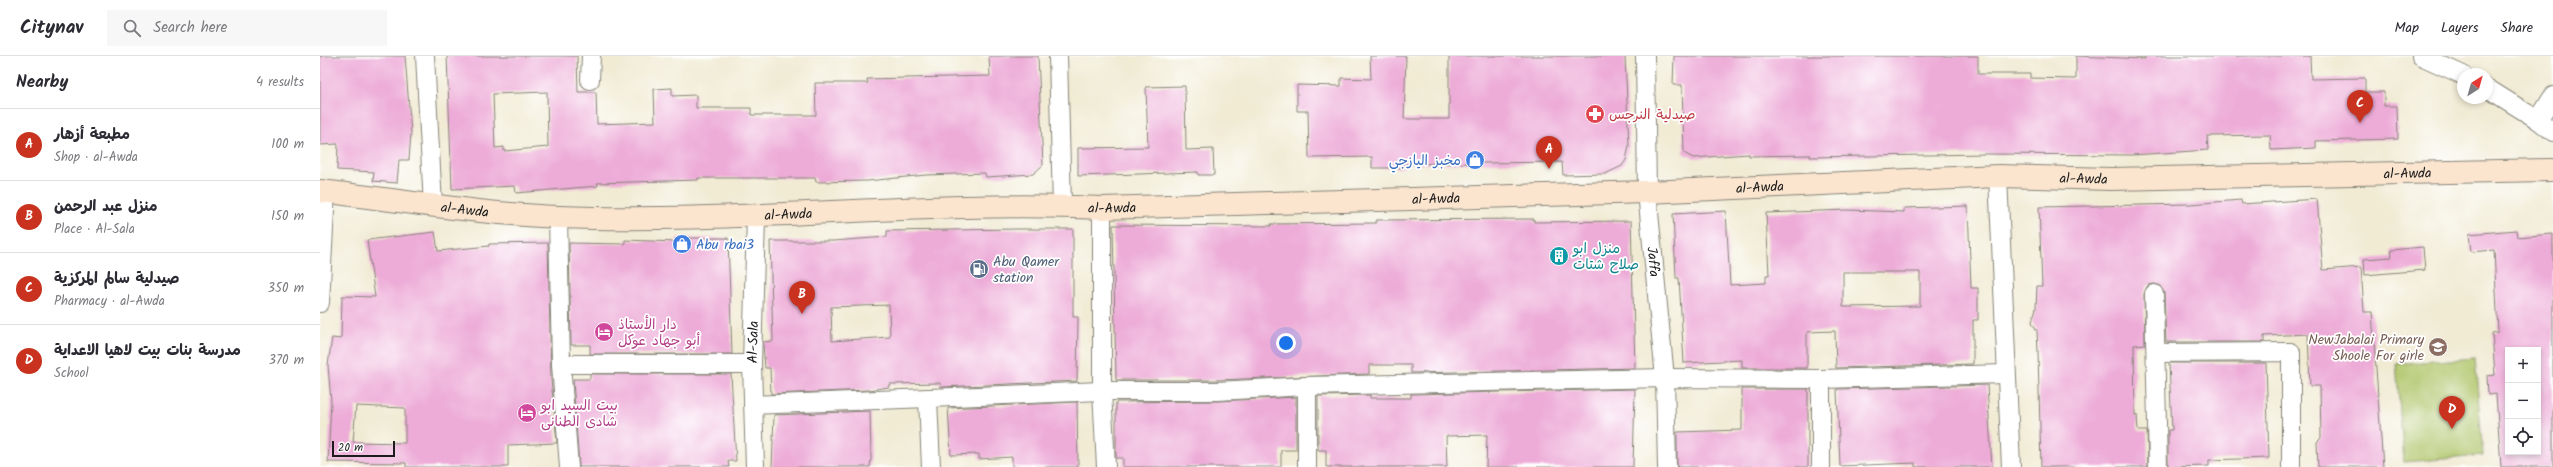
<!DOCTYPE html>
<meta charset="utf-8">
<style>
:root{--surface:#fff;--page:#f7f7f7;--text:#2b2b33;--muted:#7c7c81;--line:#e1e1e2;--accent:#c8321e}
body{margin:0;font-family:Kalam,"Playpen Sans Arabic",sans-serif;background:var(--page);color:var(--text)}
.controls{position:absolute;right:12px;bottom:12px;display:grid;overflow:hidden;border-radius:0px;box-shadow:0 2px 6px #0003}
.controls button{width:36px;height:36px;display:grid;place-items:center;padding:0;border:0;border-bottom:1px solid var(--line);background:var(--surface);color:var(--text);font:20px sans-serif}
.compass{position:absolute;left:2137px;top:12px;width:36px;height:36px;border-radius:50%;background:var(--surface);box-shadow:0 2px 6px #0003;rotate:37deg}
.scale{position:absolute;left:12px;bottom:10px;width:63px;box-sizing:border-box;padding-left:4px;border:2px solid #1c1c1c;border-top:0;font-size:11px;line-height:14px;white-space:nowrap;color:#1c1c1c;-webkit-text-stroke:3px #fff;paint-order:stroke}
.you{position:absolute;left:966px;top:287px;width:14px;height:14px;margin:-10px;border:3px solid #fff;border-radius:50%;background:#1a73e8;box-shadow:0 0 0 6px #1a73e833}
.badge{display:grid;place-items:center;width:26px;height:26px;border-radius:50%;background:var(--accent);color:#fff;font-size:13px;font-weight:700}
.pin{position:absolute;translate:-50% -33px;filter:drop-shadow(0 1px 2px #0008)}
.pin::after{content:'';position:absolute;top:21px;width:14px;height:12px;background:inherit;clip-path:polygon(0 0,100% 0,50% 100%)}
.list{margin:0;padding:0;list-style:none}
h2{display:flex;justify-content:space-between;align-items:center;height:52px;margin:0;padding:0 16px;font-size:17px}
h2 small{font-size:13px;font-weight:400;color:var(--muted)}
.list li{display:grid;grid-template-columns:26px 1fr auto;gap:12px;align-items:center;box-sizing:border-box;height:72px;padding:0 16px;border-top:1px solid var(--line)}
.list b{display:block;font-size:15px;white-space:nowrap}
.list p{margin:0;font-size:13px;white-space:nowrap;color:var(--muted)}
.list em{font-size:13px;font-style:normal;color:var(--muted)}
.icon{flex:none;width:22px;height:22px;fill:none;stroke:currentColor;stroke-width:2;stroke-linecap:round;stroke-linejoin:round}
.map{position:relative;flex:none;width:2233px;height:411px;overflow:hidden}
header{display:flex;align-items:center;gap:24px;box-sizing:border-box;height:56px;padding:0 20px;background:var(--surface);border-bottom:1px solid var(--line)}
header strong{font-size:19px}
nav{display:flex;gap:22px;margin-inline-start:auto;font-size:14px}
.search{width:280px;height:36px;background:var(--page);display:flex;align-items:center;gap:10px;box-sizing:border-box;padding:0 14px;border-radius:0px;color:var(--muted);font-size:15px}
main{display:flex}
aside{flex:1;background:var(--surface)}
.map>svg:first-child{display:block}
.green{fill:#afc468;stroke:#667042}
.building{fill:#edabd7;fill-rule:evenodd}
.lines{fill:none;stroke-linecap:round;stroke-linejoin:round}
.minor-casing{stroke:#868478;stroke-width:20}
.secondary-casing{stroke:#868478;stroke-width:24}
.minor{stroke:#fff;stroke-width:18}
.secondary{stroke:#fce5cf;stroke-width:22}
.labels{text-anchor:middle;stroke-width:3.5;stroke-linejoin:round;paint-order:stroke}
.health-label{font-size:14px;fill:#be3a42;stroke:#fff;text-anchor:start}
.shop-label{font-size:14px;fill:#366cbe;stroke:#fff;text-anchor:end}
.street-label{font-size:14px;fill:#1c1c1c;stroke:#fff}
.culture-label{font-size:14px;fill:#0d838f;stroke:#fff;text-anchor:start}
.service-label{font-size:14px;fill:#4e5e75;stroke:#fff;text-anchor:start}
.hotel-label{font-size:14px;fill:#b23c85;stroke:#fff;text-anchor:start}
.education-label{font-size:14px;fill:#785e54;stroke:#fff;text-anchor:end}
</style>
<header>
<strong>Citynav</strong>
<div class="search"><svg class="icon" aria-label="search" viewBox="0 0 24 24"><circle cx="10" cy="10" r="6"/><path d="M15 15l6 6"/></svg>Search here</div>
<nav><a>Map</a><a>Layers</a><a>Share</a></nav>
</header>
<main>
<aside>
<h2>Nearby<small>4 results</small></h2>
<ul class="list">
<li><span class="badge">A</span><div><b>مطبعة أزهار</b><p>Shop · al-Awda</p></div><em>100 m</em></li>
<li><span class="badge">B</span><div><b>منزل عبد الرحمن</b><p>Place · Al-Sala</p></div><em>150 m</em></li>
<li><span class="badge">C</span><div><b>صيدلية سالم المركزية</b><p>Pharmacy · al-Awda</p></div><em>350 m</em></li>
<li><span class="badge">D</span><div><b>مدرسة بنات بيت لاهيا الاعداية</b><p>School</p></div><em>370 m</em></li>
</ul>
</aside>
<div class="map">
<svg width="2233" height="411" viewBox="0 0 2233 411">
<rect width="100%" height="100%" fill="#fff"/>
<filter id="ink" filterUnits="userSpaceOnUse"><feTurbulence type="fractalNoise" baseFrequency=".025" numOctaves="2"/><feDisplacementMap in="SourceGraphic" scale="8" xChannelSelector="R" yChannelSelector="G"/><feConvolveMatrix kernelMatrix="1 2 1 2 8 2 1 2 1" color-interpolation-filters="sRGB"/></filter>
<filter id="wash" filterUnits="userSpaceOnUse"><feTurbulence type="fractalNoise" baseFrequency=".012" numOctaves="4" result="noise"/><feDisplacementMap in="SourceGraphic" scale="16" xChannelSelector="R" yChannelSelector="G"/><feGaussianBlur stdDeviation="0.9" result="paint"/><feColorMatrix in="noise" values="0 0 0 0 0 0 0 0 0 0 0 0 0 0 0 0 0 1.4 0 .05"/><feComposite in="paint" operator="in"/></filter>
<g filter="url(#wash)">
<rect width="100%" height="100%" fill="#f1ebd4"/>
<path class="green" d="M2155,302l8,98 -79,6 -8,-98z"/>
<g id="blocks">
<path class="building" d="M0,0h85l6,77 -2,27h-10l-2,23 -24,-2 1,-9 -37,-2 1,-26 -18,1z
M127,0h130l1,36h18l1,32 58,-2 -1,-33 18,-1v8l24,-1v13h55v7h65l-1,-32h53l-1,-4 123,-3 -1,-20h49l5,109 -10,9 -47,3 -1,-4 -59,2 -59,6 -51,1 -1,-4h-117v2l-101,3 1,3 -82,7 -1,-7 -63,3zM227,36l1,55 -44,4v-4l-9,1 -2,-54z
M1050,0h36l-2,63h45v-63h176l4,90 -3,14 -4,6 -17,8 -42,1 -1,-13 -159,2v4h-31v-11l-63,1 -1,-47h-11v-26l44,1v-8l30,1z
M1354,0h304v18h52v4l46,1v-23l69,3v-3h165l1,23 54,-1v14h19v14h13l1,33 -82,2v7l-45,2 -1,-15 -63,1 1,14 -76,5 -147,-1 -175,3v-2l-61,1v-2l-56,4 -9,-5 -2,-68h-9z
M865,30l1,64 27,-1 1,26h-16v-3l-120,4v-28l70,-1 -2,-60z
M1997,143l6,71 38,-3 3,45h8l11,155h-65l-1,-25 4,-4 -1,-52h-10l-2,-52 -44,2v6h-98l-2,-49 -5,-8 -5,-1 -6,1 -4,9 1,50 -11,1 1,71 2,-1 1,16h9l1,36h-107l-3,-115 -1,-21 -5,-9 4,-14 1,-22h5l-3,-79 151,-3 51,-4 1,4z
M1648,150l3,82h7v32h-5v44l-137,4 -1,-37 -28,1v36h-65v-8l-58,3 -5,-85h-3l-3,-64 53,-3 4,74 36,-2v-8h3l-3,-62 81,-3 57,2v-4zM1523,216h77v34l-77,1z
M1214,163v3l97,-1 4,147 -224,5v-8h-42v9l-152,6h-101l-3,-155 158,1v-2l105,-1v-3z
M697,173h56v88h5l-1,64 -136,6 -1,-4 -51,1v3l-20,3 -98,4 -1,-26h-5l-2,-24v-2l10,-1 -3,-100h63l54,-4v-6zM569,249l1,32 -58,4 -1,-34z
M2196,174l1,7 36,-3v233h-52l-5,-73 -8,1 -1,-19 8,-1 -3,-42 6,-1 -4,-82 -23,2 -2,-18zM2188,294h30v102h-30z
M115,176l3,19 51,-5v-2l59,-1 3,136 6,64 -49,2v22h-102v-4l-78,-1 3,-60 -3,-37 4,-27 9,1 1,-43 33,1 -8,-57zM36,350l49,2v35l-52,-1z
M357,182h51l4,116h-142v-9h-19l-2,-102 56,1v-4l52,2z
M2103,191l2,23 -60,5 -1,-16 28,-2 -1,-7z
M1849,307h97l3,95 -60,2v6l-41,1v-37h4z
M270,318h141l5,87h-8l1,6h-150l-6,-88h17z
M1667,329l5,82h-77v-4l-75,3 -3,-77z
M1315,333l-2,78h-147l1,-32 -41,1 1,31h-121v-17h-8v-54l52,-1v3h41v-4z
M1422,333h66v78h-131v-35l65,-2z
M976,341v53h-15v17h-158v-9h-7v-56l102,-1z
M757,346l1,65h-66v-10l-33,2v-5l-28,1 -3,-47z
M550,355l1,48 -1,8h-98l2,-52z"/>
</g>
</g>
<g filter="url(#ink)">
<use href="#blocks" fill-opacity="0" stroke="#868478" stroke-width="1"/>
<g class="lines">
<defs>
<g id="minor">
<path d="M105,0l8,150"/>
<path d="M738,0l4,150"/>
<path id="s1" d="M1325,0l2,136 18,186 2,89"/>
<path d="M2101,0l42,19"/>
<path d="M270,24l1,-24"/>
<path d="M2167,32l51,32 15,12"/>
<path d="M2218,64l15,-24"/>
<path d="M1678,120l13,291"/>
<path d="M782,152v183l4,76"/>
<path d="M238,161l3,147 8,103"/>
<path d="M1834,238l4,173"/>
<path d="M0,247l6,-112"/>
<path d="M1836,297l135,-1v115"/>
<path d="M241,308h191"/>
<path d="M1501,323v88"/>
<path d="M987,330v81"/>
<path d="M608,343l3,68"/>
<path d="M433,349l349,-14h115l90,-5 358,-8 156,1 185,-5"/>
<path id="s2" d="M435,411l-3,-103 4,-147"/>
</g>
<g id="secondary">
<path id="s3" d="M0,135c79,9 159,23 239,26 181,7 362,-17 543,-9l545,-16 351,-16 113,3 442,-9"/>
</g>
</defs>
<use href="#minor" class="minor-casing"/>
<use href="#secondary" class="secondary-casing"/>
<use href="#minor" class="minor"/>
<use href="#secondary" class="secondary"/>
</g>
</g>
<defs>
<symbol id="pharmacy-disc" viewBox="-11 -11 22 22"><circle r="9.5" fill="#e0444e" stroke="#fff"/><path d="M-2-6h4v4h4v4h-4v4h-4v-4h-4v-4h4Z" fill="#fff"/></symbol>
<symbol id="shop-disc" viewBox="-11 -11 22 22"><circle r="9.5" fill="#3f7fe0" stroke="#fff"/><path d="M-5-2.5h2.3a2.7 3.5 0 0 1 5.4 0H5L5.5 6h-11ZM-1.5-2.5h3a1.5 2.3 0 0 0-3 0Z" fill="#fff"/></symbol>
<symbol id="building-disc" viewBox="-11 -11 22 22"><circle r="9.5" fill="#0f9aa8" stroke="#fff"/><path d="M-4-6H4V6H1V3H-1V6H-4ZM-2.5-4.3h1.7v1.8h-1.7ZM.8-4.3h1.7v1.8H.8ZM-2.5-1h1.7V.8h-1.7ZM.8-1h1.7V.8H.8Z" fill="#fff"/></symbol>
<symbol id="fuel-disc" viewBox="-11 -11 22 22"><circle r="9.5" fill="#5c6f8a" stroke="#fff"/><path d="M-5.5-6h7V0h2V4h1.3V-2.5L3-4.5l.8-.8L6-3V5H2.5V1h-1V6h-7ZM-4.2-4.7v3.2H.2V-4.7Z" fill="#fff"/></symbol>
<symbol id="hotel-disc" viewBox="-11 -11 22 22"><circle r="9.5" fill="#d1479c" stroke="#fff"/><path d="M-6-4.5h1.5V1H6V5H4.5V3h-9V5H-6ZM-4 0a1.8 1.8 0 1 1 3.6 0ZM.5 0V-2.5h3Q6-2.5 6 0Z" fill="#fff"/></symbol>
<symbol id="school-disc" viewBox="-11 -11 22 22"><circle r="9.5" fill="#8d6e63" stroke="#fff"/><path d="M0-5L7-2L0 1L-7-2ZM-4 1L0 2.5L4 1V4Q0 6-4 4Z" fill="#fff"/></symbol>
</defs>
<g fill-rule="evenodd">
<use href="#pharmacy-disc" x="1264" y="47" width="22" height="22"/>
<use href="#shop-disc" x="1144" y="93" width="22" height="22"/>
<use href="#shop-disc" x="351" y="177" width="22" height="22"/>
<use href="#building-disc" x="1228" y="189" width="22" height="22"/>
<use href="#fuel-disc" x="648" y="202" width="22" height="22"/>
<use href="#hotel-disc" x="273" y="265" width="22" height="22"/>
<use href="#school-disc" x="2107" y="280" width="22" height="22"/>
<use href="#hotel-disc" x="196" y="346" width="22" height="22"/>
</g>
<g class="labels">
<g class="health-label">
<text x="1289" y="63">صيدلية النرجس</text>
</g>
<g class="shop-label">
<text x="1141" y="109">مخبز اليازجي</text>
<text x="376" y="193" text-anchor="start">Abu rbai3</text>
</g>
<g class="street-label">
<text dy="5" stroke="none"><textPath href="#s3" startOffset="2090">al-Awda</textPath></text>
<text dy="5" stroke="none"><textPath href="#s3" startOffset="1766">al-Awda</textPath></text>
<text dy="5" stroke="none"><textPath href="#s3" startOffset="1442">al-Awda</textPath></text>
<text dy="5" stroke="none"><textPath href="#s3" startOffset="1118">al-Awda</textPath></text>
<text dy="5" stroke="none"><textPath href="#s3" startOffset="794">al-Awda</textPath></text>
<text dy="5" stroke="none"><textPath href="#s3" startOffset="146">al-Awda</textPath></text>
<text dy="5" stroke="none"><textPath href="#s3" startOffset="470">al-Awda</textPath></text>
<text dy="5" stroke="none"><textPath href="#s1" startOffset="206">Jaffa</textPath></text>
<text dy="5" stroke="none"><textPath href="#s2" startOffset="125">Al-Sala</textPath></text>
</g>
<g class="culture-label">
<text x="1253" y="197">منزل ابو<tspan x="1253" dy="16">صلاح شتات</tspan></text>
</g>
<g class="service-label">
<text x="673" y="210">Abu Qamer<tspan x="673" dy="16">station</tspan></text>
</g>
<g class="hotel-label">
<text x="298" y="273">دار الأستاذ<tspan x="298" dy="16">أبو جهاد عوكل</tspan></text>
<text x="221" y="354">بيت السيد ابو<tspan x="221" dy="16">شادى الطنانى</tspan></text>
</g>
<g class="education-label">
<text x="2104" y="288">NewJabalai Primary<tspan x="2104" dy="16">Shoole For girle</tspan></text>
</g>
</g>
</svg>
<div class="controls">
<button>+</button>
<button>−</button>
<button><svg class="icon" aria-label="locate" viewBox="0 0 24 24"><circle cx="12" cy="12" r="6"/><path d="M12 2v4M12 18v4M2 12h4M18 12h4"/></svg></button>
</div>
<svg class="compass" viewBox="-18 -18 36 36"><path d="M0-13l5 13h-10z" fill="#e53935"/><path d="M0 13l5-13h-10z" fill="#7c7c81"/></svg>
<div class="scale">20 m</div>
<div class="you"></div>
<div class="pin badge" style="left:1229px;top:113px">A</div>
<div class="pin badge" style="left:482px;top:258px">B</div>
<div class="pin badge" style="left:2040px;top:67px">C</div>
<div class="pin badge" style="left:2132px;top:373px">D</div>
</div>
</main>
